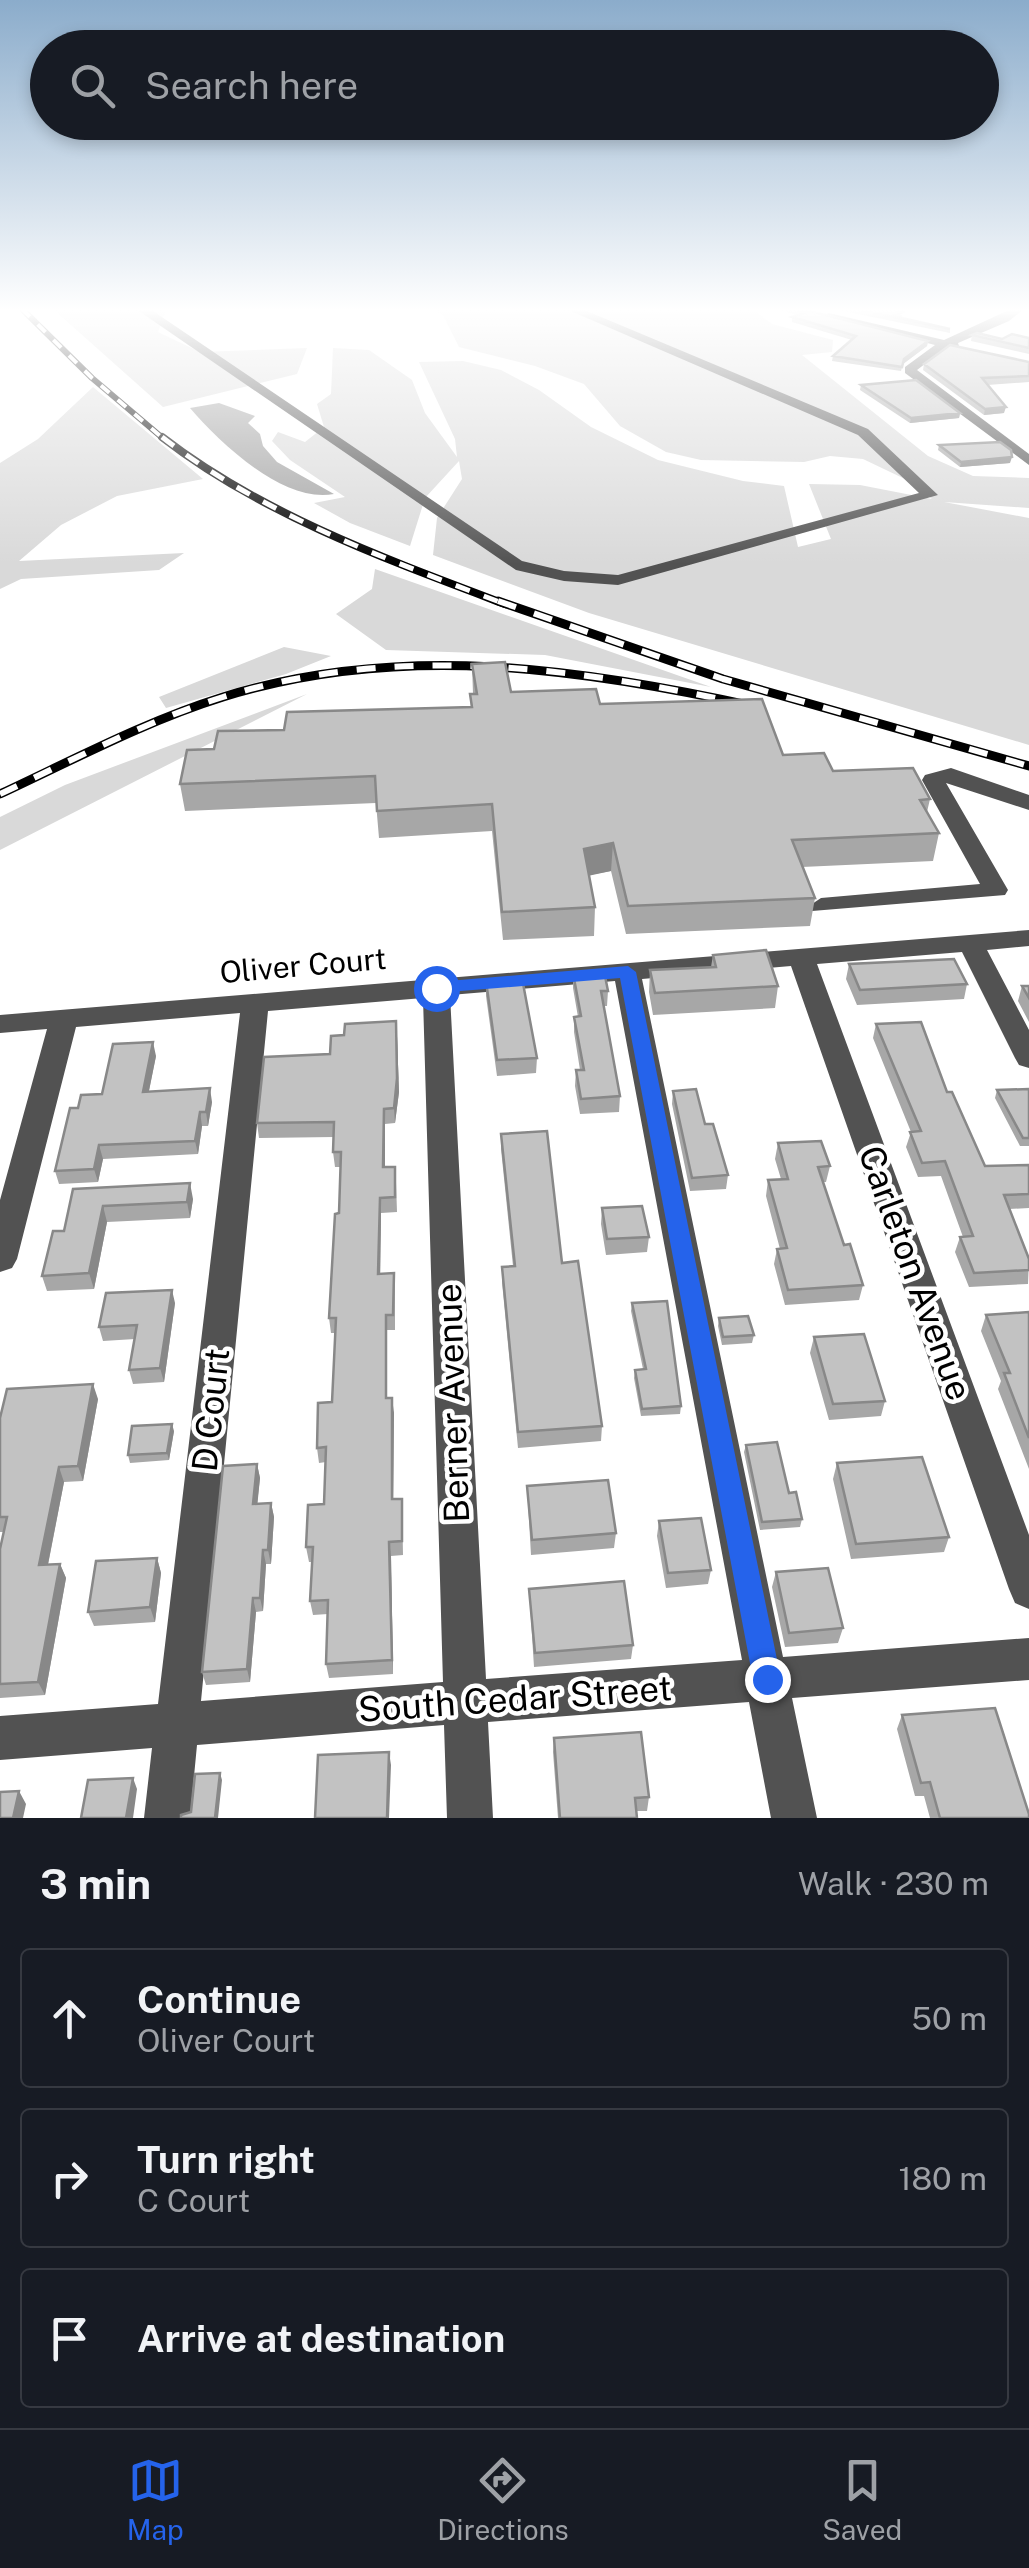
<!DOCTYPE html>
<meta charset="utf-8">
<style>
:root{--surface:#171b24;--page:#20242c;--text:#f1f3f6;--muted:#9ea1a6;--line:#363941;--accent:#2563eb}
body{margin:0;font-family:"Public Sans",sans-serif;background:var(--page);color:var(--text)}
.stop{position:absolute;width:30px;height:30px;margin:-22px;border:8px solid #2563eb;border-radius:50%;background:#fff}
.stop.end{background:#2563eb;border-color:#fff;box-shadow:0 2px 10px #0008}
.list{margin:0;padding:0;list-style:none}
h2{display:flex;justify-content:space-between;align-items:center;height:130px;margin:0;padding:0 40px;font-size:42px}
h2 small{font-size:32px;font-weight:400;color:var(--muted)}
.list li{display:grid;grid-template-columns:65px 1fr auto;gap:30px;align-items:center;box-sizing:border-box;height:140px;margin:0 20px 20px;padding:0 20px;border:2px solid var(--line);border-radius:10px}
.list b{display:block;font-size:38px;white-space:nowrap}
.list p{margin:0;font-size:32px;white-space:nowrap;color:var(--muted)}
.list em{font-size:32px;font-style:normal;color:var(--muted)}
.icon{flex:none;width:55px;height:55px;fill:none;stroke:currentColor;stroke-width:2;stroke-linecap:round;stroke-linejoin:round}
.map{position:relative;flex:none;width:1029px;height:1818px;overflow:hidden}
.search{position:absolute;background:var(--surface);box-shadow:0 5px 15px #0003;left:30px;right:30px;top:30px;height:110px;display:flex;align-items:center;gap:25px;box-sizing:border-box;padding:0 35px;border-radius:55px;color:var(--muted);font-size:38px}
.sheet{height:610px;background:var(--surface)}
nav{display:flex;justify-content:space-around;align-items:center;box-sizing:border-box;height:140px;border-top:2px solid var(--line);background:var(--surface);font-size:28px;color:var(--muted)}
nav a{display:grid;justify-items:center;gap:5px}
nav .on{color:var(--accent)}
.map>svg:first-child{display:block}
.green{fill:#d9d9d9}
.water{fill:#a0a0a0}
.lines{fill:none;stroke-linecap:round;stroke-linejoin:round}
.minor{fill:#525252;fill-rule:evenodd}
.rail-far2-casing{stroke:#000;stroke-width:6}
.rail-far1-casing{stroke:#000;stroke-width:8}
.rail-casing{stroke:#000;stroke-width:9}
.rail-far2{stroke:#fff;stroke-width:4;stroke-dasharray:11;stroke-linecap:butt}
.rail-far1{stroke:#fff;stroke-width:5;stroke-dasharray:15;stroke-linecap:butt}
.rail{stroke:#fff;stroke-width:6;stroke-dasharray:19;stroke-linecap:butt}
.wall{fill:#a7a7a7}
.shaded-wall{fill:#888}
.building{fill:#c2c2c2;stroke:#888;stroke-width:2.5}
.route{fill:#2563eb}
.labels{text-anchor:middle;stroke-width:9;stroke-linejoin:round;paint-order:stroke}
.street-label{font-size:30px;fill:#000;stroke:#fff}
.near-street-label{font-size:35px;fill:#000;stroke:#fff}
</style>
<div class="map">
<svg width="1029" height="1818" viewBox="0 0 1029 1818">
<rect width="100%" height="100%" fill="#fff"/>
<path class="green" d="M53,309h113l-8,23 42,20 107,-4 -10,26 -134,33z
M431,309h321l20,15 61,16 -1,12 -30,3 126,101 45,20 56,2v30l-85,-6 85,16v227l-440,-132 -156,-58 4,-37 25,-39 -3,-18 -34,37 -15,48 -60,-23 -36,-20 31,-6 -55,-37 -18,-19 6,-9 27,10 19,-15 -7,-23 14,-10 2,-46 36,2 43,30 13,33 32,44 -2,-18 -36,-77 44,-1 38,9 38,20 52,37 67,33 85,21 41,5 14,61 33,-8 -22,-55 51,1 72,14 -25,-19 -44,-21 -33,-3 -26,6 -103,-2 -35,-8 -46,-26 -36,-42 -49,-18 -76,-19 -16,-32z
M93,387l110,92 -86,17 -56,29 -42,36 165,-8 -25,17 -138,9 -21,10v-126l38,-24z
M375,569l336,118 -166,-32 -159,-5 -50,-36 36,-25z
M284,647l47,9 -45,18 -120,34 -7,-11z
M307,694l-307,156v-33l65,-32z"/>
<path class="water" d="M219,403l36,13 -7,7 12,11 3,12 14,16 57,32c-50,10 -114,-51 -144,-86z"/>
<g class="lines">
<path class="minor" d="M136,309h14l372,252 42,10 54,4 301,-82 -61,-58 -292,-126h16l286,120 70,66 -320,90 -54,-4 -48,-11z
M1011,309h13l-15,12 -51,22 2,6 -13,-2 -30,23 112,84v11l-124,-92v-6l30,-22 -112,-29 6,-3 115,27z
M951,768l78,27v15l-83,-27 62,107 -3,5 -193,16 -3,-5 12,-8 159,-14 -58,-104 3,-5z
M1029,930v16l-42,4 42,80v38l-10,-3 -4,-7 -53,-106 -145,12 212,571v74l-14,-6 -6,-14 -218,-623 -149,13 141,678 246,-19v42l-237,18 25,120h-46l-22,-116 -261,20 5,96h-46l-3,-93 -247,20 -7,73h-46l8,-70 -152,12v-44l158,-12 82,-691 -164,14 -59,232 -5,9 -12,4v-72l47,-171 -47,4v-18zM615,981l127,679 -256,19 -36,-684zM423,998l20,684 -242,19 67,-690z"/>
<defs>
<path id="rail-far2" d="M22,309l70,69 73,62"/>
<path id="rail-far1" d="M162,437c99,77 226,123 343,167"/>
<path id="rail" d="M498,601l225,78 306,87
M0,794c73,-34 146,-73 223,-97 177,-55 357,-29 534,10"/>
</defs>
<use href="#rail-far2" class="rail-far2-casing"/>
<use href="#rail-far1" class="rail-far1-casing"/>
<use href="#rail" class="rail-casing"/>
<use href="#rail-far2" class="rail-far2"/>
<use href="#rail-far1" class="rail-far1"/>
<use href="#rail" class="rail"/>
</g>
<path class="wall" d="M774,309h28l126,32 -1,5 -24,18 -2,7 -69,-10 1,-5 19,-16 -60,-18v-5l7,-2z
M834,309h57l12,7 -3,1 50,12v4z
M972,335l30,4 27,-1v16l-58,-13z
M1029,362v20l-42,3 17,28 -20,2 -61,-45 1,-6z
M861,385l99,28 -1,5 -49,5 -50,-33z
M939,445l71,18 -50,4 -22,-17z
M472,664l39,28 89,12 183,51 147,44 -3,13 12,21 -6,28 -131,6 13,31 -5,28 -184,8 -15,-63 -22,4 6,32 -1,29 -91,4 -11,-109 -113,7 -3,-35 -191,8 -5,-27 34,-35 70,-19 187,-23 -1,-13h3z
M713,955l65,31 -3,22 -122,7 -4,-23 1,-22 61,-3z
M849,964l118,20 -3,15 -107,6 -11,-26z
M573,973l35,18 -1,15h-3l16,90 -1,16 -39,2 -5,-28 1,-16h4l-6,-38v-15h4l-5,-29z
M486,981l51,77 -1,15 -39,3 -11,-80z
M1022,986h7v36l-11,-21z
M876,1024l71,68 38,74 44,-1v43l-20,1 20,50 -1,25 -59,3 -14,-35 5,-15h3l-22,-61 -23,1 -12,-30 5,-15 -38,-94z
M344,1035l53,1 2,56 -4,31 -10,1v43l11,15 1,30 -16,1 -1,61 14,-1 1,15v42h-8v68l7,15 -1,86h9l1,56 -12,1 2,118 -64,4 -3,-14 2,-50 -15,1 -3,-14 2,-39h-3l-3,-15 18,-43 2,-42 -7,1 -2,-15 15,-46 3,-69h-4l-2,-15 10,-105 2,-46h-6l-2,-15 1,-15 -75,1 -2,-15 73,-69z
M156,1056l-7,35 63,11 -4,24h-6l-4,28 -95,5 -5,23 -39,2 -4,-13 23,-63 24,-14z
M1029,1089v57h-9l-25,-48 2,-8z
M673,1091l32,33 23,51 -2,14 -36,2 -18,-87z
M501,1134l61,129 40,163 -1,15 -83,7 -16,-166v-15l11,-1 -12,-117z
M778,1143l52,23 -4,16h-3l21,63 19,40 -4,15 -74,5 -11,-41 3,-15h3l-14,-53 2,-16 13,-1 -6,-20z
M73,1189l120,10 -3,19 -83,4 -13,67 -47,2 -5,-15 22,-45z
M602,1208l47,29 -2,15 -41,3 -5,-31z
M175,1303l-11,79 -31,2 -4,-14 6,-31 -32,2 -4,-14z
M632,1303l49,103 -1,8 -39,2 -7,-38 1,-8 8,-1 -12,-58z
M1029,1312v157l-31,-80 3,-8 -20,-50 5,-16z
M719,1318l35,17 -2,8 -30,2 -4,-19z
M814,1337l71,64 -4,15 -52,4 -19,-67z
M98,1399l-15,82 -19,1 -16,83 12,-1 6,14 -21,117 -45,3v-149l4,-17h-4v-114z
M174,1431l-5,29 -39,3 -2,-8z
M746,1445l43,48 13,26 -2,8 -40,3 -16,-78z
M837,1463l112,74 -5,15 -93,7 -18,-80z
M257,1464l3,14 -3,26 14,-1 3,14 -3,47h-5l-3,47 -7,1 -6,70 -44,3 -4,-13z
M527,1486l89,47 -2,15 -83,7z
M659,1521l52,49 -3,14 -42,4 -9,-52z
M157,1558l4,15 -6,49 -61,4 -6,-14z
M776,1572l67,56 -5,15 -53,4 -13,-60z
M529,1589l104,56 -2,14 -97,8z
M902,1715l127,103h-99l-6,-22h-9l-18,-67z
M554,1738l95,59 -2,14h-11l1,7h-79l-5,-66z"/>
<path class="shaded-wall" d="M928,341l-1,5 -24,18 1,-5z
M1006,407l-2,6 -20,2 1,-6z
M960,413l-1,5 -49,5 1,-5z
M1012,457l-2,6 -50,4 1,-5z
M613,843l-2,28 -28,6 1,-28z
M397,1036l2,56 -4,31 -1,-15z
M153,1042l3,14 -10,49 -3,-13z
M210,1088l2,14 -4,24 -2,-14z
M384,1109l1,15v58l-2,-15z
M200,1112l2,14 -4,28 -3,-13z
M99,1145l4,14 -5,23 -4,-13z
M190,1183l3,16 -3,19 -3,-16z
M380,1198l1,15 -1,76 -2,-15z
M103,1206l4,16 -13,67 -5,-16z
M172,1290l3,13 -11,79 -4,-14z
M386,1315l1,15v83l-1,-15z
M93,1384l5,15 -15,82 -5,-15z
M392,1398l2,15 -1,101 -1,-15z
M172,1424l2,7 -5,29 -2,-7z
M257,1464l3,14 -4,40 -3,-14z
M59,1467l5,15 -19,97 -6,-14z
M271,1503l3,14 -3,47 -3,-14z
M389,1542l2,14 2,118 -1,-14z
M263,1550l3,14 -3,47 -3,-13z
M157,1558l4,15 -6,49 -5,-15z
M60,1564l6,14 -21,117 -7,-13z
M253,1598l3,14 -6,70 -3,-13z
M389,1752l2,13 -2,53h-2z
M220,1773l2,7 -4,38h-3z
M133,1778l4,11 -4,29h-7z
M19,1791l7,13 -3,14h-10z"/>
<path class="building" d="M794,309h8l126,32 -24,18 -2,8 -69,-11 23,-20 -64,-19 15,-5z
M856,309h35l12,3 -10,4 57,13z
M977,333l25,6 10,-5 17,4v10l-57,-13z
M950,345l79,17v14l-47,2 24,29 -21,2 -61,-45z
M916,380l44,33 -49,5 -50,-33z
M1000,442l11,8 1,7 -51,5 -22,-17z
M505,662l6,30 85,-3 4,15 162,-5 21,56 41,-2 9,18 80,-3 17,31 -10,1 19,33 -147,7 23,58 -187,8 -15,-63 -29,6 11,58 -93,5 -10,-108 -115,7 -2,-35 -195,8 7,-34 27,-1 4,-18 66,-1 3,-18 185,-5 -2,-13h7l-5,-30z
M766,950l12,36 -123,7 -5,-23 66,-3 -3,-12z
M954,959l13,25 -107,6 -11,-26z
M604,971l4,20h-7l19,105 -39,3 -5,-29h8l-10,-53 7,-1 -8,-43z
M522,978l15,80 -40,2 -11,-79z
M1022,986h7v12z
M396,1021l1,57 -3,30 -10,1 -1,58h12v30l-15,1 -2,76 16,-1 -1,42h-7v83h6v101h10v42l-13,1 3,118 -66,4 2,-64 -18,1 3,-54h-7l2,-42 16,-1 2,-57 -9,1 1,-45 14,-1 4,-84h-7l6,-104 4,-1 2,-61h-8l1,-30 -77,1 7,-66 66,-3 1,-18 13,-1 1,-11z
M921,1022l26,70h5l33,74 44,-1v29l-25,1 25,64v11l-55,3 -14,-36 13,-1 -28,-75 -23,2 -12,-31 11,-1 -45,-107z
M153,1042l-10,50 67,-4 -4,24h-6l-5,29 -96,4 -5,24 -39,2 15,-63h8l3,-13 21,-1 11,-50z
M696,1089l9,35h8l15,51 -36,3 -19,-87z
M1029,1089v49h-6l-26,-48z
M547,1131l15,132 16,-2 24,165 -84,6 -16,-165 13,-1 -14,-132z
M821,1141l9,25 -12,1 26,78 6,-1 13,41 -75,5 -11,-41 10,-1 -19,-68 20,-1 -10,-36z
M190,1183l-3,19 -84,4 -14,67 -47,3 11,-45h11l9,-42z
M642,1206l7,31 -42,2 -5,-31z
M172,1290l-12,78 -31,2 8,-45 -38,2 7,-34z
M667,1301l14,105 -39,3 -7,-39 11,-1 -14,-66z
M1029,1312v126l-25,-65h6l-24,-58z
M748,1316l6,19 -31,2 -4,-19z
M864,1334l21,67 -52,3 -19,-67z
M93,1384l-15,82 -19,1 -20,98 21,-1 -22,118 -38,2v-135l7,-32h-7v-99l7,-29z
M172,1424l-5,29 -39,2 4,-29z
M777,1442l12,51 7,-1 6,27 -40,3 -16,-77z
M922,1457l27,80 -93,7 -19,-81z
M257,1464l-4,40 18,-1 -3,47h-5l-3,48h-7l-6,71 -45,3 21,-206z
M608,1480l8,53 -84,7 -5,-54z
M701,1518l10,52 -43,3 -9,-52z
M157,1558l-7,49 -62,5 8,-51z
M828,1568l15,60 -54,5 -13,-61z
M624,1581l9,64 -98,8 -6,-64z
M995,1708l34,106v4h-89l-10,-36 -9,1 -19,-68z
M641,1732l8,65 -14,1 2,20h-77l-6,-80z
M389,1752l-2,66h-72l3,-63z
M220,1773l-5,45h-34v-3l10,-3 4,-38z
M133,1778l-7,40h-45l7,-38z
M19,1791l-6,27h-13v-26z"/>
<linearGradient id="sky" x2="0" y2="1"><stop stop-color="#8baccb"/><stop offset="0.55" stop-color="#fff"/><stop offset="1" stop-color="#fff" stop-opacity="0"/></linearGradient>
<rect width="1029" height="564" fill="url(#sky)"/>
<path class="route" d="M628,966l8,6 145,707 -4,10 -10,4 -10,-4 -4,-10 -133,-701 -184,15 -9,-5 9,-6z"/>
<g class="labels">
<g class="street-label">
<text transform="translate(303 966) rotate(-5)" y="10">Oliver Court</text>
</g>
<g class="near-street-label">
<text transform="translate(915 1273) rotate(70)" y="12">Carleton Avenue</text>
<text transform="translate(453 1403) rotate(-92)" y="12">Berner Avenue</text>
<text transform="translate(211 1410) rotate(-84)" y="12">D Court</text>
<text transform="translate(515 1699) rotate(-4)" y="12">South Cedar Street</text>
</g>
</g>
</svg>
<div class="stop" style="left:436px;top:988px"></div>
<div class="stop end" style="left:767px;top:1679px"></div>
<div class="search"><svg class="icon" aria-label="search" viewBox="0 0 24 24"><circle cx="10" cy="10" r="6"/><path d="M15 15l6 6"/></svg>Search here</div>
</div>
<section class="sheet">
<h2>3 min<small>Walk · 230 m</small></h2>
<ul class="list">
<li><svg class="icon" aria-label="ahead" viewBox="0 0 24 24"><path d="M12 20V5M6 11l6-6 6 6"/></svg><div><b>Continue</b><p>Oliver Court</p></div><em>50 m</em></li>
<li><svg class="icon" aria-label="right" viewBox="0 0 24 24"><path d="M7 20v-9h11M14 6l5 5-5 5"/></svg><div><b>Turn right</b><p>C Court</p></div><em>180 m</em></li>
<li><svg class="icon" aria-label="arrive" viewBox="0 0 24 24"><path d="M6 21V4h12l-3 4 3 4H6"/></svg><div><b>Arrive at destination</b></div></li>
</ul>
</section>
<nav>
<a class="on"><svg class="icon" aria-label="map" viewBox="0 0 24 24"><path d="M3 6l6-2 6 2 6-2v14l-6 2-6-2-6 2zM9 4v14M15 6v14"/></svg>Map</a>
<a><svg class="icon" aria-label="directions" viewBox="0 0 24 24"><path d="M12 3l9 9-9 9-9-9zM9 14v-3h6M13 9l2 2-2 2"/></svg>Directions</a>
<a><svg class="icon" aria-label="saved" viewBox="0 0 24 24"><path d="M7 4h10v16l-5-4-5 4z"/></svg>Saved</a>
</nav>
